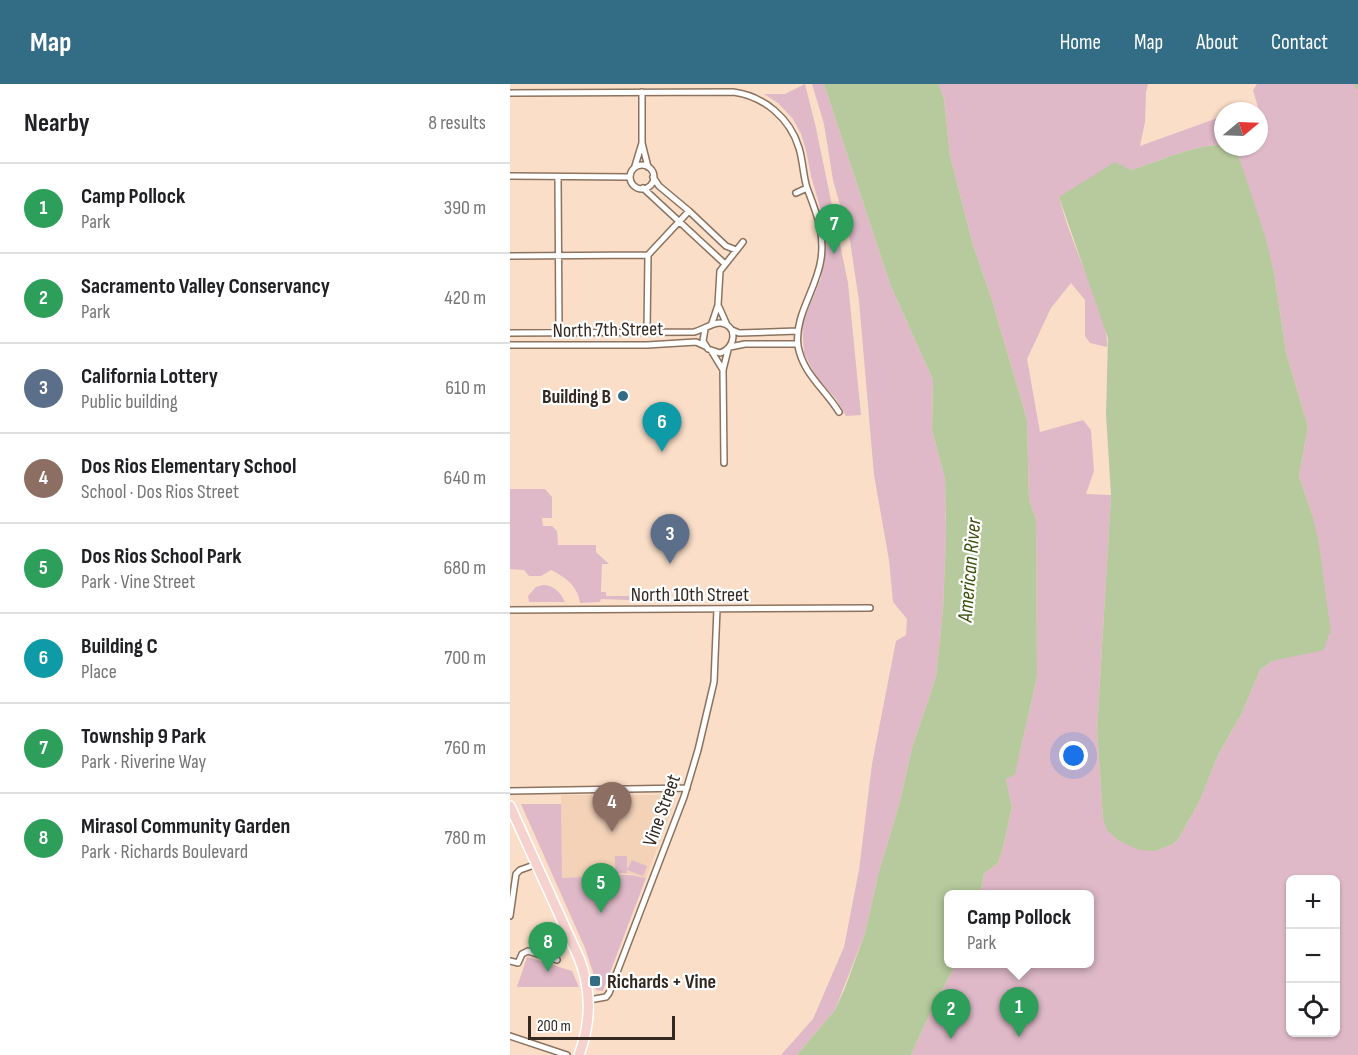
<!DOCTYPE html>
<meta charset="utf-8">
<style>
:root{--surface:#fff;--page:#f6f6f6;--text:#202124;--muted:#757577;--line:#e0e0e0;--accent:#326c85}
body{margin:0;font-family:"Sofia Sans Condensed",sans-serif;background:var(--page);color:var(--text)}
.controls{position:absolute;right:18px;bottom:18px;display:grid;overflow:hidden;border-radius:9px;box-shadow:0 2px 4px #0004}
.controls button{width:54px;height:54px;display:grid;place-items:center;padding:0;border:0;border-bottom:2px solid var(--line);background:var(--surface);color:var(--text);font:30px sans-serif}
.compass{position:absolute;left:704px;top:18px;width:54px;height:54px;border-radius:50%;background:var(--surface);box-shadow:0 2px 4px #0004;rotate:71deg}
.scale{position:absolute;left:18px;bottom:15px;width:147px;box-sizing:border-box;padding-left:6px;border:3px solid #342921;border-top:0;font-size:16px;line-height:21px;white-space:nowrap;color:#342921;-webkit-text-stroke:4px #fff;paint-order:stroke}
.you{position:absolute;left:564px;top:672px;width:21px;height:21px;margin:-15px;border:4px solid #fff;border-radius:50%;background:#1a73e8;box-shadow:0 0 0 9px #1a73e833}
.badge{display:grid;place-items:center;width:39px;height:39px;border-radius:50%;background:var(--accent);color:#fff;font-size:20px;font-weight:700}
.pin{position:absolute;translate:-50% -50px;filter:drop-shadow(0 2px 3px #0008)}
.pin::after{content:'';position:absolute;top:32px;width:21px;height:18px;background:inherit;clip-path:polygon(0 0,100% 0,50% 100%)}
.popup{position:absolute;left:434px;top:806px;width:150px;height:78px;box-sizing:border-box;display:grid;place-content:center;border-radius:9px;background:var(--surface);filter:drop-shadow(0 2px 4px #0005);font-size:20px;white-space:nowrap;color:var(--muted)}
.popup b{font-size:22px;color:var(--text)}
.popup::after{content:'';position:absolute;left:50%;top:100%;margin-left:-12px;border:12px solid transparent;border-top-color:var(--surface)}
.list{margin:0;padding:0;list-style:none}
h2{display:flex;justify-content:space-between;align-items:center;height:78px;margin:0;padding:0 24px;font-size:26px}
h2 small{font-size:20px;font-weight:400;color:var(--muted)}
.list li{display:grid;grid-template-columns:39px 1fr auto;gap:18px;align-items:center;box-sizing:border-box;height:90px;padding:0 24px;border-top:2px solid var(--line)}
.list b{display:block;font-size:22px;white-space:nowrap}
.list p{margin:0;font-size:20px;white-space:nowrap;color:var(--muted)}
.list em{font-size:20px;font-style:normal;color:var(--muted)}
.icon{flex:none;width:33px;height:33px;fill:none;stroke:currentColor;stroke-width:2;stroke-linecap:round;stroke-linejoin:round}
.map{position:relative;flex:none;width:848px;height:971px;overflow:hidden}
header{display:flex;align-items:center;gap:36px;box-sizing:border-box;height:84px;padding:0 30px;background:var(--accent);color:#fff}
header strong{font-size:28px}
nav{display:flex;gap:33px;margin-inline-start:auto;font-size:21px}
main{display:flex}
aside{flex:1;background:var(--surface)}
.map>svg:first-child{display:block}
.built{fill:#f4d2b8}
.green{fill:#dfb9c8;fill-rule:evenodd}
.water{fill:#b6ca9d}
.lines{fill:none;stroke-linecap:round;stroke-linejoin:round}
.canal{stroke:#b6ca9d;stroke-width:5}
.street-casing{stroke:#8c735f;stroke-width:8}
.primary-casing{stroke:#fff;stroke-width:12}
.street{stroke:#fff;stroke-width:5}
.primary{stroke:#f5d2ce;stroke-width:9}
.poi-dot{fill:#326c85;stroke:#fff;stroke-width:2}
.labels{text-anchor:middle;stroke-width:4.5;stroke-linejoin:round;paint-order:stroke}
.street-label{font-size:20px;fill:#342921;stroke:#fff}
.poi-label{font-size:20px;font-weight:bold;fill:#342921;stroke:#fff;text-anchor:end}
.water-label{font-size:21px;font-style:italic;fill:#3a510d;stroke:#fff}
</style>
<header>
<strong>Map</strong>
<nav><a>Home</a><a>Map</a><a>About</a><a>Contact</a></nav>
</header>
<main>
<aside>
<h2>Nearby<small>8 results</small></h2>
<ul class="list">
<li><span class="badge" style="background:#2e9e5b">1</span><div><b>Camp Pollock</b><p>Park</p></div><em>390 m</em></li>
<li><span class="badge" style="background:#2e9e5b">2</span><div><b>Sacramento Valley Conservancy</b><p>Park</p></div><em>420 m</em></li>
<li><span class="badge" style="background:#5c6f8a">3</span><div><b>California Lottery</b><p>Public building</p></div><em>610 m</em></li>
<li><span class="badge" style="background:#8d6e63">4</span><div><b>Dos Rios Elementary School</b><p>School · Dos Rios Street</p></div><em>640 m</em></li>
<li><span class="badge" style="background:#2e9e5b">5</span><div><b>Dos Rios School Park</b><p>Park · Vine Street</p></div><em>680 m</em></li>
<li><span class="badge" style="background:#0f9aa8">6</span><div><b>Building C</b><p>Place</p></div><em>700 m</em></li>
<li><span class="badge" style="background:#2e9e5b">7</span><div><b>Township 9 Park</b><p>Park · Riverine Way</p></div><em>760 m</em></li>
<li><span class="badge" style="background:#2e9e5b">8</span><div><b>Mirasol Community Garden</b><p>Park · Richards Boulevard</p></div><em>780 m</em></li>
</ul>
</aside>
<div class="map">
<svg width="848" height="971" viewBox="0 0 848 971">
<rect width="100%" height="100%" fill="#fadec8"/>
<path class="built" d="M51,711h107l5,2 2,4 -29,77 -16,-4h-12l-30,4h-27z"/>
<path class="green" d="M295,0l11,44 32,155 13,132 -15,1 -10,-17 -20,-22 -12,-24 -2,-29 19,-46 5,-36 -2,-21 -13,-45 -5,-26 -5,-16 -8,-15 -15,-16 -14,-9h21z
M302,0h12l66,200 43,96 -1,50 13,49 1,55 -3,75 -7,68 -24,71 -13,57 -21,70 -13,58 -30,77 -38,45h-16l32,-36 31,-72 15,-77 13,-106 24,-123 10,-6 1,-16 -14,-17 -4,-42 -15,-85 -15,-174 -9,-60 -17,-61 -9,-56z
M429,0h209l-2,8 -1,30 -5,24 83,-30v29c-28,-1 -65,17 -92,25l-6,-2 -66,29c9,35 24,67 36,101 6,15 13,32 12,49l-17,-4 -5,-7v-36l-14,-17 -20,25 -24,51 13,73 43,-12 8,10 3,41 -8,23 25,1 -14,236 6,87 16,23 37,10 17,-7 6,-6 21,-38 19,-47 22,-38 19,-45 12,-9 40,-147 -13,-38 9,-49 -22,-75 -12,-80 -35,-115 -4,-6 -7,-4h31v-36l-6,-21 4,-6h101v971h-447l22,-48 23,-43h134v-70h-110l4,-20 14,-11 5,-15 9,-41 -6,-28 14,-27 17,-75 -1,-158 -7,-19 -2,-80 -35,-120 -19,-55 -23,-89 -6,-57zM780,796h46v152h-46z
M0,405h35l7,8v21h-10l1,8h9l5,5 1,14h38v7l13,12h-7l-1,28h5v4h23v4l-28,-1 -1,3 -20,1c-2,-17 -15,-26 -29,-33l-10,6h-12l-5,-6 -14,-1z
M33,501c11,0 18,8 22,17h-36l-1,-6 8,-9z
M11,720h40l1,74c28,0 56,-8 84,0l-43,113 -7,-1 -3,-18 -8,-24z
M105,772h12v17h-12z
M122,776l15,6 -4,10 -16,-6z
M17,873l45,14 7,16h-62z"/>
<path class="water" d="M314,0h115l5,15 6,57 23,89 19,55 35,120 2,80 7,19 1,158 -22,97 -9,5 6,28 -9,41 -5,15 -14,11 -4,20h-32v70h8l-23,43 -22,48h-114l38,-45 10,-22 20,-55 13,-58 21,-70 13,-57 24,-71 7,-68 3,-75 -1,-55 -13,-49 1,-50 -43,-96z
M713,61l12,6 4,6 26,79 9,36 12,80 22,75 -9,49 13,38 6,24 13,95 -2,1 -5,16 -52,11 -12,9 -19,45 -22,38 -19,47 -21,38 -6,6 -17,7 -17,-1 -20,-9 -12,-11 -4,-12 -6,-87 14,-236 -5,-81 2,-76 -49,-141 56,-35 16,8c27,-8 64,-26 92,-25z"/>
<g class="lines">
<path class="canal" d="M847,0l1,3"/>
<defs>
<path id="street" d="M0,9l223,-1c31,4 57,26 66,56 4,13 4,27 8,40 9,24 18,44 14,71 -4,30 -27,56 -23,87 5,28 27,43 41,66
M132,59v-51
M120 93a12 12 0 1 1 24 0a12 12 0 1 1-24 0Z
M125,82l7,-23 6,24
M0,92l120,1
M48,93l1,154
M143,93l6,9 30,25 37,35 10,4
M133,104l82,76
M286,109l11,-5
M0,172l138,-1
M209,223l8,18
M202,239l6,-18 2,-34 23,-29
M222,246l7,3 59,-2
M137,248l1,-77 41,-44
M0,249l184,-1c9,-2 19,-10 27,-9 18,3 14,26 -1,30l-12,-4 -5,-8 2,-12
M0,261h137l49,-3 9,4
M220,263l15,-3h53
M202,268l11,18
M214,379l-1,-93 5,-20
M0,526l360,-2
M0,707l177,-3
M0,832l6,-42 4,-4 17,-6
M0,877l8,2 4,-9 6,-3 29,9
M79,916l17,-3 3,-4 75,-196 14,-47 16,-68 3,-73
M0,952l57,19"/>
<path id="primary" d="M0,722l69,152c13,33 12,65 0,97"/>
</defs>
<use href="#street" class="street-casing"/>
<use href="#primary" class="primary-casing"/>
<use href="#street" class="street"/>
<use href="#primary" class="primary"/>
</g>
<g class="poi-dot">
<circle cx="113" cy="312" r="6"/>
<rect x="79" y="891" width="12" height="12" rx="3"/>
</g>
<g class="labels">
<g class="street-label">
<text transform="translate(98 245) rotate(-1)" y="7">North 7th Street</text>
<text x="180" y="517">North 10th Street</text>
<text transform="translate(151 726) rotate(-70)" y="7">Vine Street</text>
</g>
<g class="poi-label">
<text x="101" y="319">Building B</text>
<text x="97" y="904" text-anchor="start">Richards + Vine</text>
</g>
<g class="water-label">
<text transform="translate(459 486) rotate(-85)" y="7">American River</text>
</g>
</g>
</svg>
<div class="controls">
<button>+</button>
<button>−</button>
<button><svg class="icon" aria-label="locate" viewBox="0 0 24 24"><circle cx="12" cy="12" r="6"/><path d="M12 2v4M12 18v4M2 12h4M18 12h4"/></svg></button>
</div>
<svg class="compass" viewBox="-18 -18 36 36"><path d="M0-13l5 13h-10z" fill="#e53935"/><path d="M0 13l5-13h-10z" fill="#757577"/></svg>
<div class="scale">200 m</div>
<div class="you"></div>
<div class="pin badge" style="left:509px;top:953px;background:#2e9e5b">1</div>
<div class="popup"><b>Camp Pollock</b>Park</div>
<div class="pin badge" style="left:441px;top:955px;background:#2e9e5b">2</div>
<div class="pin badge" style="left:160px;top:480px;background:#5c6f8a">3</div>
<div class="pin badge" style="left:102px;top:748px;background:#8d6e63">4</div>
<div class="pin badge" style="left:91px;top:829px;background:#2e9e5b">5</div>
<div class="pin badge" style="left:152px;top:368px;background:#0f9aa8">6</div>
<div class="pin badge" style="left:324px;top:170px;background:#2e9e5b">7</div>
<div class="pin badge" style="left:38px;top:888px;background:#2e9e5b">8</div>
</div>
</main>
